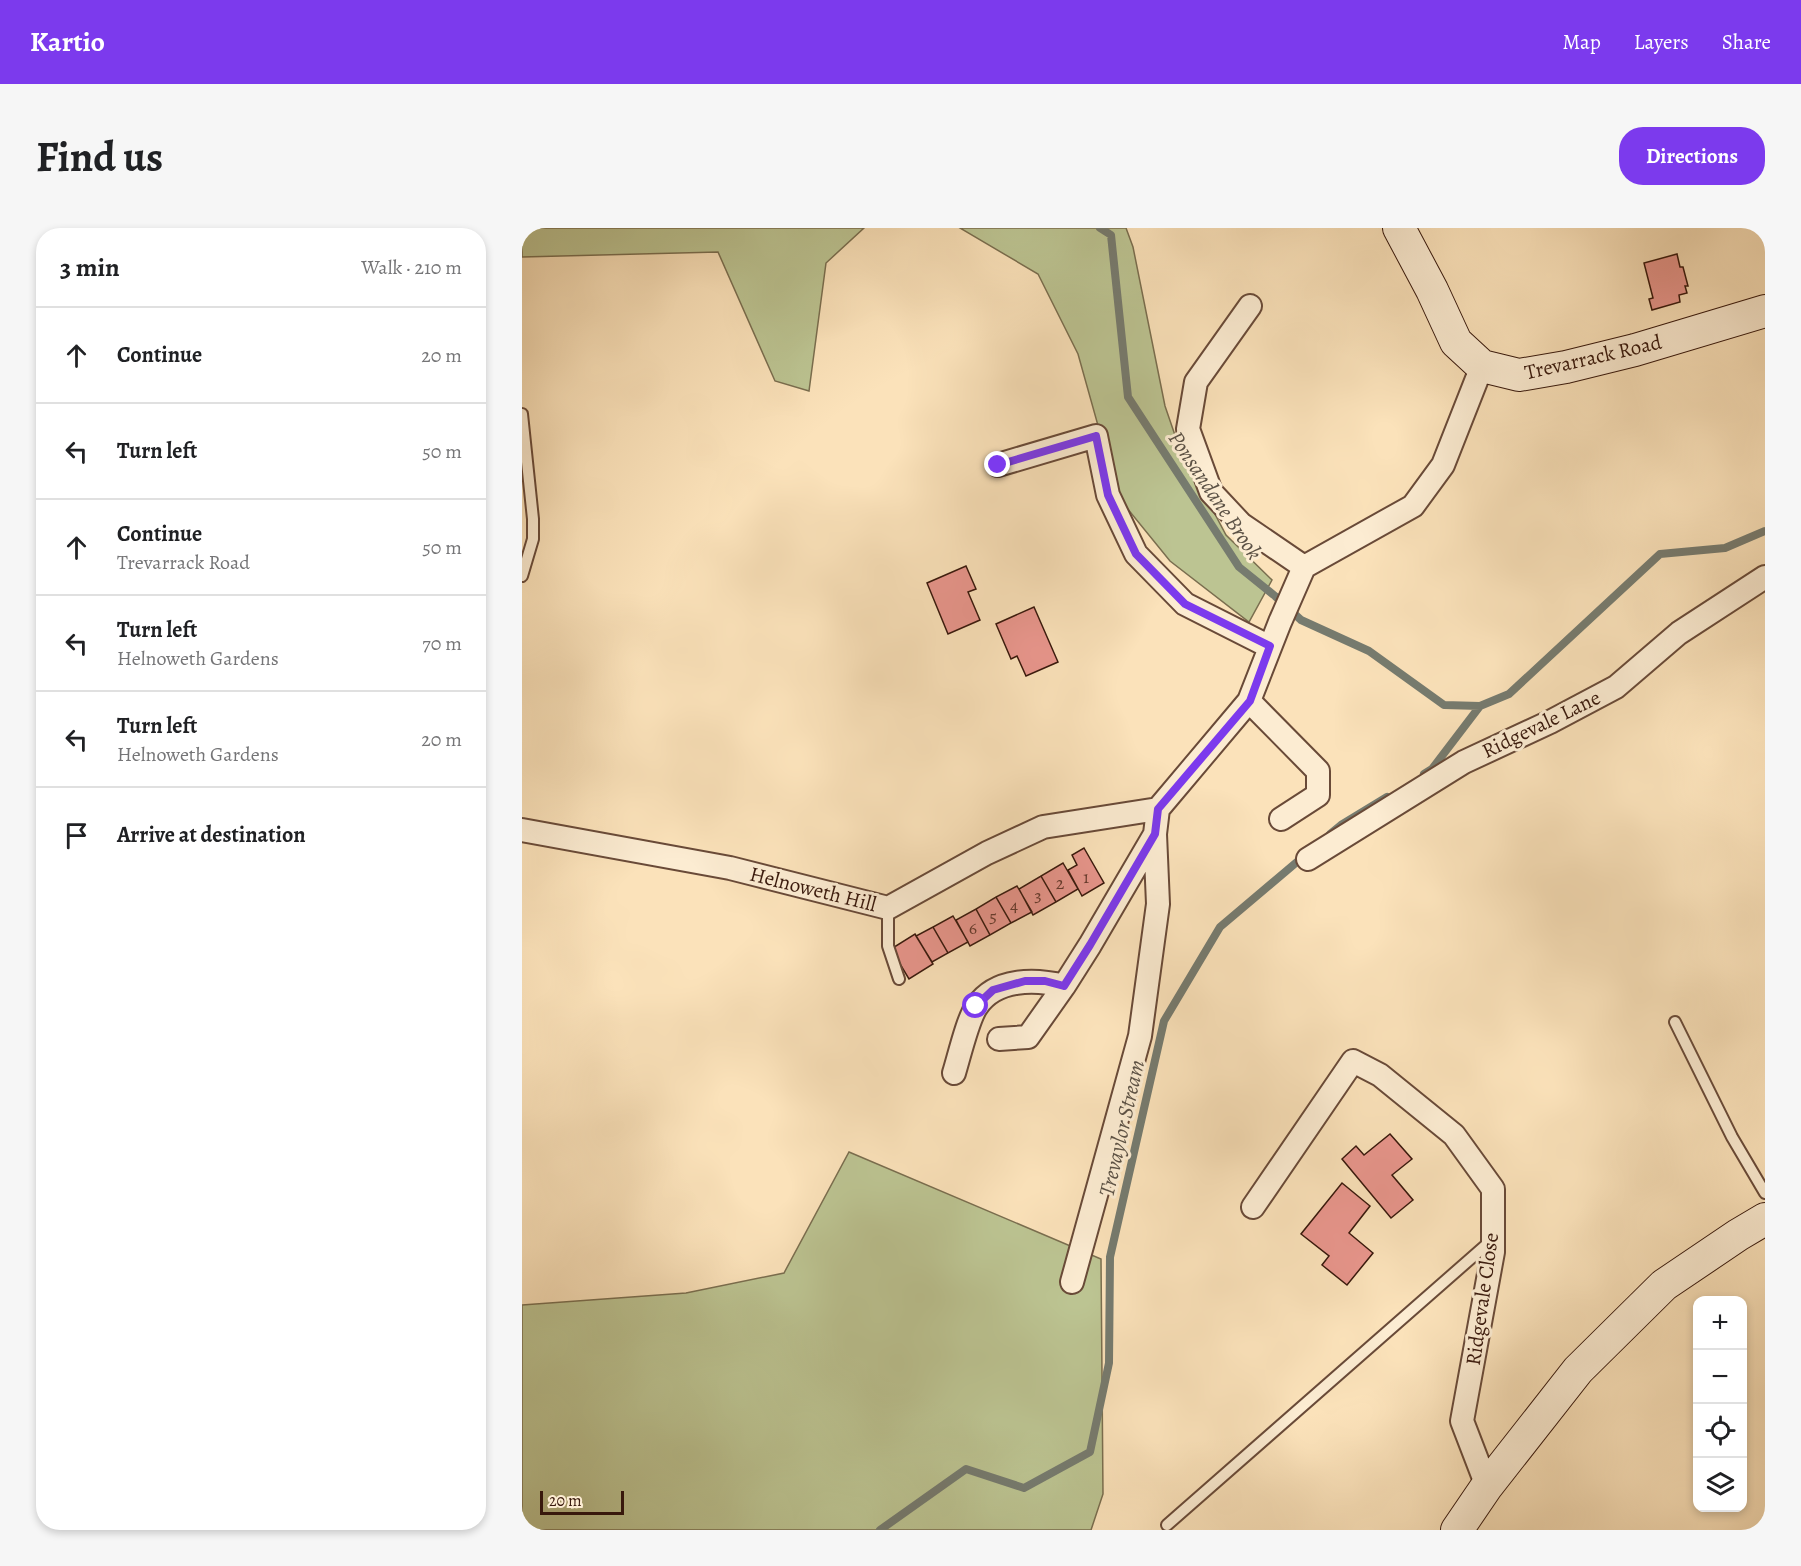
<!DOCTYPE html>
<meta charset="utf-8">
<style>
:root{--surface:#fff;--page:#f6f6f6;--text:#202124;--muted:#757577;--line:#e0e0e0;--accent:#7c3aed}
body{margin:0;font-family:Alegreya,serif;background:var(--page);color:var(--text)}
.controls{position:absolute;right:18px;bottom:18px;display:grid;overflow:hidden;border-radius:12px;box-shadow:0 3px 9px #0003}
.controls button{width:54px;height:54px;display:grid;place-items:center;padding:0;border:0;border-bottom:2px solid var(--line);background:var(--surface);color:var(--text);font:30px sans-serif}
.scale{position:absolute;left:18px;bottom:15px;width:84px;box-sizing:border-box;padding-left:6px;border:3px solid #38180c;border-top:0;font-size:16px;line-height:21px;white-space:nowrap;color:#38180c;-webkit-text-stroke:4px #fcecd2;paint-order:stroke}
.stop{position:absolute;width:18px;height:18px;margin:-14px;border:4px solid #7c3aed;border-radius:50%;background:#fff}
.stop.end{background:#7c3aed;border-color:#fff;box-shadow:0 2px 6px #0008}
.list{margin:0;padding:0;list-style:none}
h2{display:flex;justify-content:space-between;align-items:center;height:78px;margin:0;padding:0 24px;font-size:26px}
h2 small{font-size:20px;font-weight:400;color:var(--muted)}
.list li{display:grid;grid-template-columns:39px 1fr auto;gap:18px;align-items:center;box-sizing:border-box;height:96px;padding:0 24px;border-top:2px solid var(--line)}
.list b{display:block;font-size:22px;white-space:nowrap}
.list p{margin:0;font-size:20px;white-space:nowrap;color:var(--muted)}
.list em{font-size:20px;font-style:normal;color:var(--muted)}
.icon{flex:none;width:33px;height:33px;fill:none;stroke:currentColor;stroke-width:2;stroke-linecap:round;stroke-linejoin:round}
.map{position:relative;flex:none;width:1243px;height:1302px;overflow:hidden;border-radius:24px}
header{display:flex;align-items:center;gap:36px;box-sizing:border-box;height:84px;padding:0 30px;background:var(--accent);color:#fff}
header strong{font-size:28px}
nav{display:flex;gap:33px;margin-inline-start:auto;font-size:21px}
.intro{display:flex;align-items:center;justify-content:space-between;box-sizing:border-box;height:144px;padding:0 36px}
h1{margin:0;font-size:42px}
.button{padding:15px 27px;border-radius:24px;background:var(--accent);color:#fff;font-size:21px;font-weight:700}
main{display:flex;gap:36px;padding:0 36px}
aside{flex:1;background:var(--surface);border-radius:24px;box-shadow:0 3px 9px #0003}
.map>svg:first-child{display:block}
.green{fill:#bcc492;stroke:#7a6e4f;stroke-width:1.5}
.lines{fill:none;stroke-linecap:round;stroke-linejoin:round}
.stream{stroke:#767b6f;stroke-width:8}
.building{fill:#e9968d;stroke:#38180c;stroke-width:1.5}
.lane-casing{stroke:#694a38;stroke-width:14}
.street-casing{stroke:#694a38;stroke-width:26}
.secondary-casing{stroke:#38180c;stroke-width:34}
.lane{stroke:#fcecd2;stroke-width:10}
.street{stroke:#fcecd2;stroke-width:22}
.secondary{stroke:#fcecd2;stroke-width:32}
.route{stroke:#7c3aed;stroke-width:8}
.labels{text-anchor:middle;stroke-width:6;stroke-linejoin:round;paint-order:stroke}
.number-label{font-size:18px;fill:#64382c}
.street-label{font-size:21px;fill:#38180c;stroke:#fcecd2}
.water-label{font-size:22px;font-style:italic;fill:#5c5246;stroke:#fcecd2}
</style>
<header>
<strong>Kartio</strong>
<nav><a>Map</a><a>Layers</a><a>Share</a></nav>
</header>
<div class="intro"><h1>Find us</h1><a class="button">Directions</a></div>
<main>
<aside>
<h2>3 min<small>Walk · 210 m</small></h2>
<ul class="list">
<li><svg class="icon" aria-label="ahead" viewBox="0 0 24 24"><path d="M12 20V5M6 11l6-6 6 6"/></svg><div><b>Continue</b></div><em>20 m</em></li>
<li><svg class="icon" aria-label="left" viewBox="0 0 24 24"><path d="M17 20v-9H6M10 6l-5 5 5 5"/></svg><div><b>Turn left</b></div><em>50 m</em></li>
<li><svg class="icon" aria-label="ahead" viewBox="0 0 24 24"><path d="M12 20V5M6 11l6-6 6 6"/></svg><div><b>Continue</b><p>Trevarrack Road</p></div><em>50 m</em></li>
<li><svg class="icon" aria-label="left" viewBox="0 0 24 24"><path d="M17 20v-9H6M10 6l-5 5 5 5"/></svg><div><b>Turn left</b><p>Helnoweth Gardens</p></div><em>70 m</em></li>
<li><svg class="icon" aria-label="left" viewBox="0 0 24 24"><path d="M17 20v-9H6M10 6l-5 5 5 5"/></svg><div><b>Turn left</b><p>Helnoweth Gardens</p></div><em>20 m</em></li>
<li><svg class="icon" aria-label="arrive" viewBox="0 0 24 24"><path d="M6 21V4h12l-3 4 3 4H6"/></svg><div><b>Arrive at destination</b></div></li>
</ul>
</aside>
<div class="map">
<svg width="1243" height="1302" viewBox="0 0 1243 1302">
<rect width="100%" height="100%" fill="#fbe2ba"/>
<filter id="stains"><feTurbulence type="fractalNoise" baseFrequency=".00333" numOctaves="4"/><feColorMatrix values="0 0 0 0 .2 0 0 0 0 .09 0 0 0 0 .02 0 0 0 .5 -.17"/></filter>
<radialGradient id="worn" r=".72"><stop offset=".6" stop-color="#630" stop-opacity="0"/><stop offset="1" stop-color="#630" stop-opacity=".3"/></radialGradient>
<path class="green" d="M0,0h342l-38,35 -17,128 -34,-10 -57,-129 -196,5z
M438,0h166l7,19 32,159 13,38 48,91 46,45 -23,42 -79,-61 -52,-64 -40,-143 -40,-80z
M327,924l252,107 2,235 -12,36h-569v-225l164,-12 98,-20z"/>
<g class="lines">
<path class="stream" d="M578,0l11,7 17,162 111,170 36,29 26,24 68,31 75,54 36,1 29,-12 151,-140 65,-6 40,-17
M902,546l8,-5 48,-63
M808,606l11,-9 46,-28
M358,1302l86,-61 58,19 66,-36 19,-89 1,-106 54,-236 56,-94 84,-71"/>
</g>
<path class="building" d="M1155,26l3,13h3l5,19h-3l2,7 -8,2 1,7 -28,8 -3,-11 4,-1 -9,-35z
M444,338l10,23 -8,3 12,28 -32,14 -21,-51z
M512,379l24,55 -32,14 -9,-20 -6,3 -15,-35z
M562,620l20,35 -22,13 -14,-26 9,-5 -5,-10z
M541,635l15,26 -22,13 -15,-26z
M519,648l15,26 -23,13 -14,-26z
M495,658l15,26 -21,11 -15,-26z
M474,669l15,26 -21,12 -14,-26z
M454,681l14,26 -20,11 -14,-26z
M431,688l15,26 -20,11 -15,-26z
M411,699l15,26 -16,9 -16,-26z
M393,706l18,30 -24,15 -18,-30z
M868,906l22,25 -20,16 21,25 -22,18 -49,-59 14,-13 8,9z
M820,955l28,23 -21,27 24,20 -26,32 -25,-20 7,-9 -28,-22z"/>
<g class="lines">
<defs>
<path id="lane" d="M0,186l11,105v20l-11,37
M366,680v38l11,33
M1153,794l57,115 33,56
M645,1297l326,-286"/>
<path id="street" d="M728,78l-54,76 -8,47 23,63 30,32 63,43
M476,237l98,-29 12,59 28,59 49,50 85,43
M727,473l69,70v24l-37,24
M636,581l91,-108 31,-79 24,-55 109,-61 30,-41 39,-99
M0,602l208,38 158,40 99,-55 56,-26 115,-18
M786,631l156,-97 86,-40 66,-35 63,-54 86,-56
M477,811l29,-2 36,-51
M432,845c5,-16 14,-55 23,-67 19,-28 58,-27 87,-20l26,-41 65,-111
M731,979l100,-146 27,14 74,60 39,54v63l-31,169 25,65
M550,1054l68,-246 18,-132 -3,-70 3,-25"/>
<path id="secondary" d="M877,0l33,62 24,52 26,24 37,9 47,-8 69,-17 130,-39
M935,1302l30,-44 91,-116 86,-85 74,-50 27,-16"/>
</defs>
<use href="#lane" class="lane-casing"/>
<use href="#street" class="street-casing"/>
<use href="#secondary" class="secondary-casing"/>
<use href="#lane" class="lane"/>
<use href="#street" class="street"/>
<use href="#secondary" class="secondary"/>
</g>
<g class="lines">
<path class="route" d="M454,778l17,-16 32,-9h20l19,5 26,-41 65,-111 3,-25 92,-108 20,-55 -85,-42 -49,-50 -28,-59 -12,-59 -98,29"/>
</g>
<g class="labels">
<g class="number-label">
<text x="564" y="655">1</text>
<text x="538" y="661">2</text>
<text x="516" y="673">3</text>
<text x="492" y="683">4</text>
<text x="471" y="694">5</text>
<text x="451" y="706">6</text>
</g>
<g class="street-label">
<text transform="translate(1071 129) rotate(-13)" y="7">Trevarrack Road</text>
<text transform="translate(1019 496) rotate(-26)" y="7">Ridgevale Lane</text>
<text transform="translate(291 661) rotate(14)" y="7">Helnoweth Hill</text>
<text transform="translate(960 1071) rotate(-82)" y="7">Ridgevale Close</text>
</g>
<g class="water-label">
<text transform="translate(694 267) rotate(56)" y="8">Ponsandane Brook</text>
<text transform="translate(599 900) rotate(-77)" y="8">Trevaylor Stream</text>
</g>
</g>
<rect width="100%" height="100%" filter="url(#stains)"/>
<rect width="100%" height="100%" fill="url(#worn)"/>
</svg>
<div class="controls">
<button>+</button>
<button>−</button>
<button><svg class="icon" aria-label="locate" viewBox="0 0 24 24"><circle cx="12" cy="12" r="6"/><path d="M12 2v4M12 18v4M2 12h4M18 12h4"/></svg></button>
<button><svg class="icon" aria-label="layers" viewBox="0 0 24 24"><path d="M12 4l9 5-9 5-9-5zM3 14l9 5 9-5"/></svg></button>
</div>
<div class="scale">20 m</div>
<div class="stop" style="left:454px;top:778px"></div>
<div class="stop end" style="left:476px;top:237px"></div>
</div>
</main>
